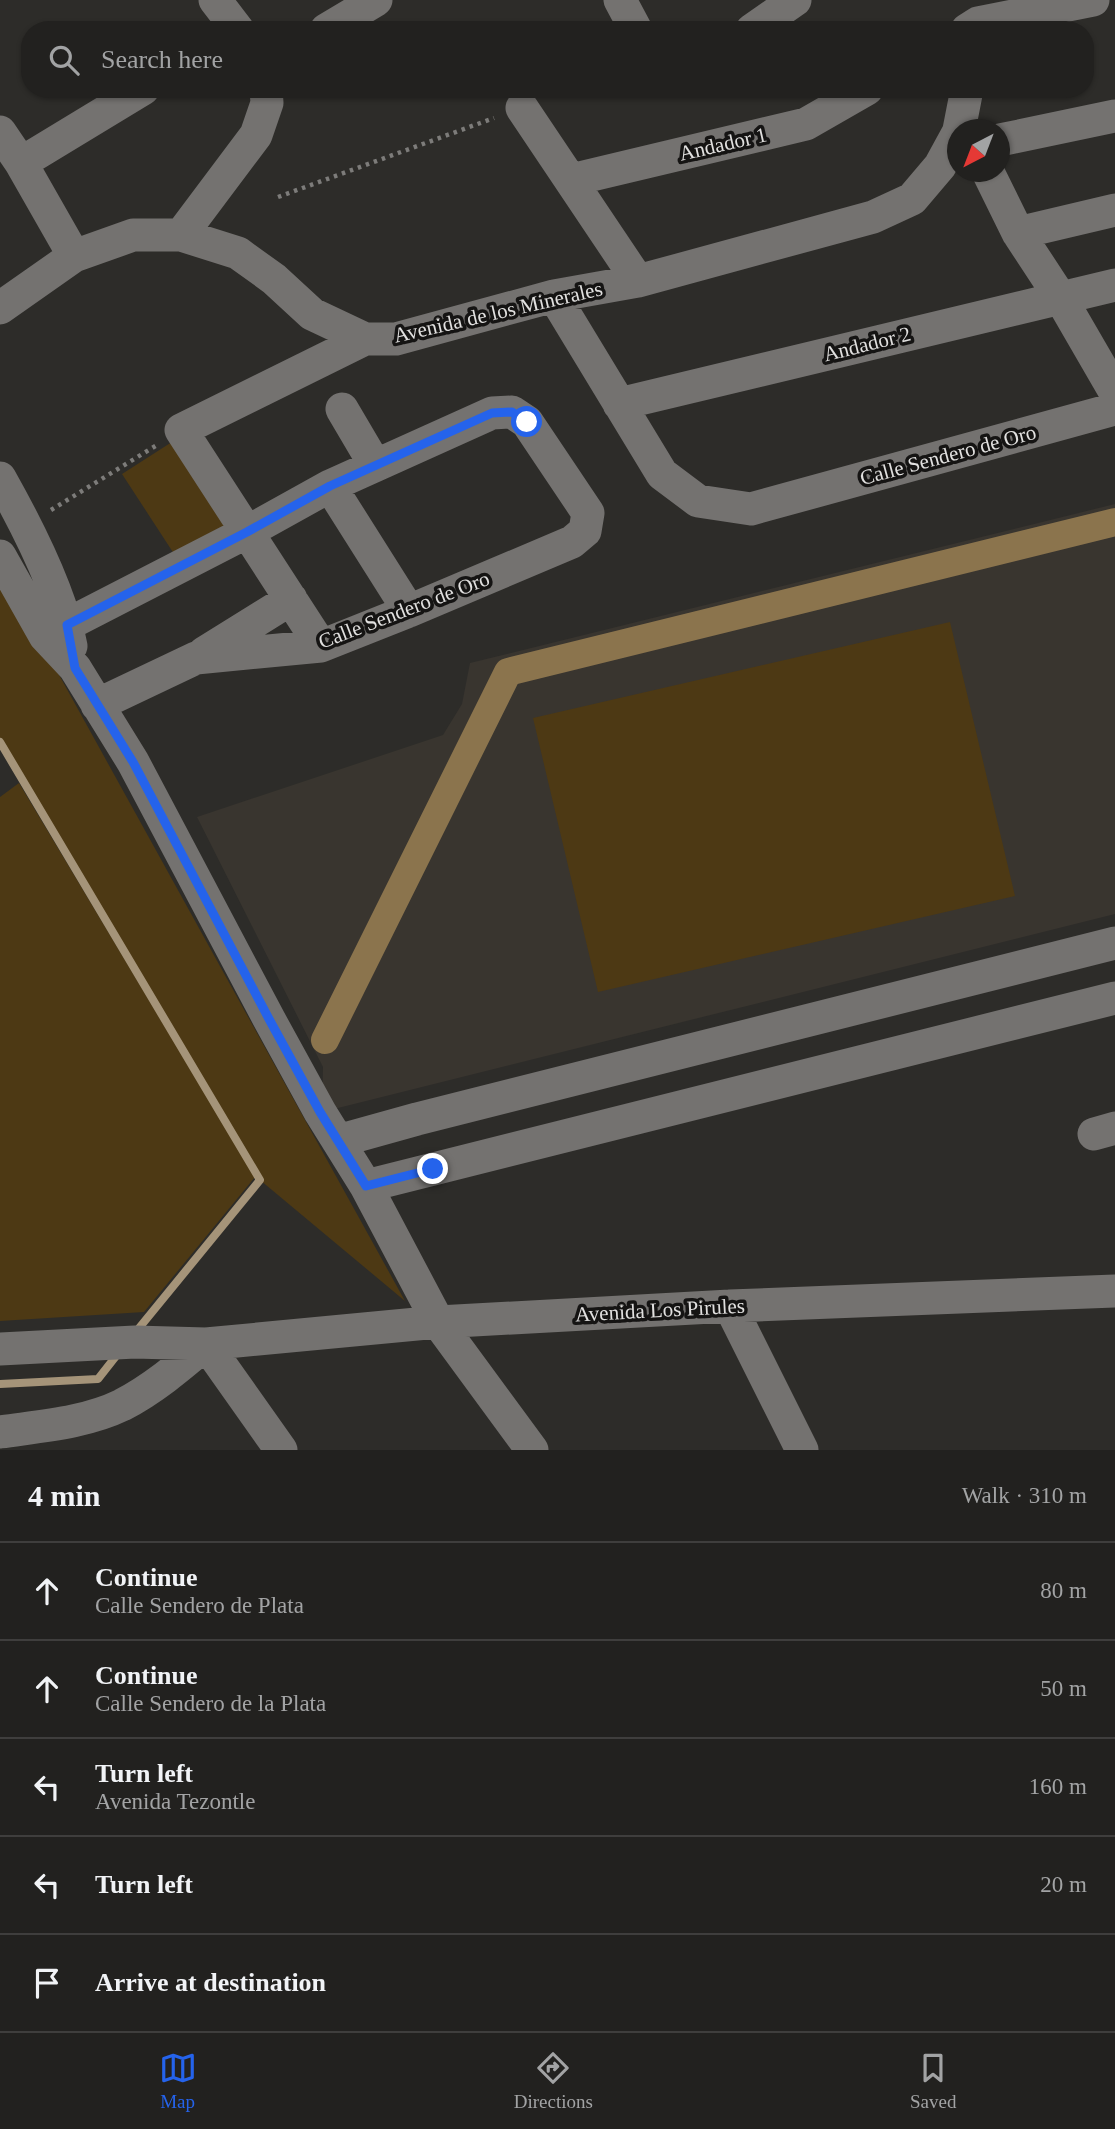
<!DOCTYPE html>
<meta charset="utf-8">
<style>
:root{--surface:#22211f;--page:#2a2928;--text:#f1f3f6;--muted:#a2a3a4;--line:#3f3e3d;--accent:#2563eb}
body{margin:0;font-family:"Times New Roman",serif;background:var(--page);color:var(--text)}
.compass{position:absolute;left:947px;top:119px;width:63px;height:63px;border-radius:50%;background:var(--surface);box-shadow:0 2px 5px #0004;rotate:222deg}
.stop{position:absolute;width:21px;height:21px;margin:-16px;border:5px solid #2563eb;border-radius:50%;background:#fff}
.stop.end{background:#2563eb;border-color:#fff;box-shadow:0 2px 7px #0008}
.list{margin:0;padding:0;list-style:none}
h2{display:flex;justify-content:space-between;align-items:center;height:91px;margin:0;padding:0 28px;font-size:30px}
h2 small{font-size:23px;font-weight:400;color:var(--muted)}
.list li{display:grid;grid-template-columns:46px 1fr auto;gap:21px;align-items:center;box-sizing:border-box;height:98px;padding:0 28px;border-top:2px solid var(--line)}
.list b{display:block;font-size:26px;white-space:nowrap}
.list p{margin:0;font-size:23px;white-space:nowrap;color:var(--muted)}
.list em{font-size:23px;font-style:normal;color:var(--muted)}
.icon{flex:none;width:38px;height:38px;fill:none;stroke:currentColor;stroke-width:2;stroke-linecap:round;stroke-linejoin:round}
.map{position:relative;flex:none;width:1115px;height:1450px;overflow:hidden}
.search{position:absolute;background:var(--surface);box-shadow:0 2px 5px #0004;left:21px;right:21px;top:21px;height:77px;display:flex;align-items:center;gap:18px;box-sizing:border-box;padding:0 24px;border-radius:28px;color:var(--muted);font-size:26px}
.sheet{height:581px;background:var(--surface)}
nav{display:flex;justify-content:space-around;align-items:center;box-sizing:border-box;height:98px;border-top:2px solid var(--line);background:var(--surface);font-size:19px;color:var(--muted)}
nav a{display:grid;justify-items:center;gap:4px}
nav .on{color:var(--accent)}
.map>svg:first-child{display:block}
.built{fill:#39352f}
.green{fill:#4d3914}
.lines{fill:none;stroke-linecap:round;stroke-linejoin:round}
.stream{stroke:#a59479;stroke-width:8}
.canal{stroke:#8b744d;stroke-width:28}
.path{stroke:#7d7c7a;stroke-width:4.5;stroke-dasharray:3.5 5;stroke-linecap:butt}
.minor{stroke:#747270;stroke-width:33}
.route{stroke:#2563eb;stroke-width:9}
.labels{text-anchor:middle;stroke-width:7;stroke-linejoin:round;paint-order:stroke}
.street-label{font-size:21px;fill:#e1e0df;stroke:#151413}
</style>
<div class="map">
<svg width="1115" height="1450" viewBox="0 0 1115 1450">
<rect width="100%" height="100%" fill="#2d2c29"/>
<path class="built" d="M1115,504v410l-793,198 1,-45 -126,-250 246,-82 19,-31 8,-41z"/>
<path class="green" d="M175,440l56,85 -53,35 -56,-86z
M0,568l405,733 -145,-121 -260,-437z
M950,622l65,274 -417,96 -65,-274z
M19,783l236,394 -111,135 -144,9v-524z"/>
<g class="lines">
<path class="stream" d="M0,742l260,438 -125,153
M0,1384l98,-5 22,-28"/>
<path class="canal" d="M325,1040l183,-368 607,-150"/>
<path class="path" d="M278,197l216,-79
M51,510l106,-65"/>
<path class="minor" d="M215,0l23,30
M620,0l16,30
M326,30l50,-30
M752,30l43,-30
M967,30l11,-7 115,-23
M522,108l116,173
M959,130l8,-41
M0,132l21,31 53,93
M1000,140l115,-24
M21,163l122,-74
M988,172l30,61 42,64 55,95
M571,180l235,-56 61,-35
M1018,233l97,-23
M181,235l75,-100 11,-32 -1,-14
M554,296l108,178 36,27 53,8 364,-100
M0,308l74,-52 59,-21h48l57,18 36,26 38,35 36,17 17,8h31l158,-43 84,-15 235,-64 39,-18 28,-33 18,-33
M619,404l496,-119
M342,409l33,56
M0,478c27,48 61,114 71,168
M330,486l79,125
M0,556l45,80 30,32 58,94 136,257 51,93 46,74 72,136 94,128
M45,636l202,-104 83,-46 162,-73 20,-1 15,10 61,91 -3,18 -13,11 -163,69 -88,35 -125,12 -99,47
M321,646l-140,-216 184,-91
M204,653l87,-54
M1094,1134l21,-6
M338,1141l79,-22 698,-176
M366,1186l749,-188
M730,1306l72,144
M206,1344l75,106
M0,1349l135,-7 71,2 232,-22 292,-16 385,-15
M0,1432c41,-6 85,-9 122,-27 31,-16 58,-39 84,-61"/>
</g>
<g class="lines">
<path class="route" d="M433,1169l-67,17 -46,-74 -51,-93 -136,-257 -58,-94 -8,-43 180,-93 83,-46 162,-73 20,-1 15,10"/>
</g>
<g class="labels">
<g class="street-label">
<text transform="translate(723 144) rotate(-13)" y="7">Andador 1</text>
<text transform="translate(498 312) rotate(-13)" y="7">Avenida de los Minerales</text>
<text transform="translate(867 344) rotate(-14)" y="7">Andador 2</text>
<text transform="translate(948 455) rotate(-15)" y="7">Calle Sendero de Oro</text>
<text transform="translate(404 610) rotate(-21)" y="7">Calle Sendero de Oro</text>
<text transform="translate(660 1310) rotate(-3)" y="7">Avenida Los Pirules</text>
</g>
</g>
</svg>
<svg class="compass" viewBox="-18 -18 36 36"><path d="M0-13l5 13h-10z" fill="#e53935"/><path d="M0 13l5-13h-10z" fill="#a2a3a4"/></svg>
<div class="stop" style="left:527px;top:422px"></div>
<div class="stop end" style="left:433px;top:1169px"></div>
<div class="search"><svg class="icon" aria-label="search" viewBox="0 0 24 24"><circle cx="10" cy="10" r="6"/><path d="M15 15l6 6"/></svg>Search here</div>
</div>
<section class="sheet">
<h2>4 min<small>Walk · 310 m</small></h2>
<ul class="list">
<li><svg class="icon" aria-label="ahead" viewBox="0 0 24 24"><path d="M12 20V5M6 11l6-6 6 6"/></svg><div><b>Continue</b><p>Calle Sendero de Plata</p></div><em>80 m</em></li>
<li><svg class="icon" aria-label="ahead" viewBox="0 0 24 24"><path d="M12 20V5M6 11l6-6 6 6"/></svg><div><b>Continue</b><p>Calle Sendero de la Plata</p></div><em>50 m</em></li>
<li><svg class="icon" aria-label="left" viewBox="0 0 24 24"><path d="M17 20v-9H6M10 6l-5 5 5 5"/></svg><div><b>Turn left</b><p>Avenida Tezontle</p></div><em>160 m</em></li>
<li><svg class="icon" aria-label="left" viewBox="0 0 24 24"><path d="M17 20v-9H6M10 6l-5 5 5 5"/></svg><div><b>Turn left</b></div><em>20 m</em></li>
<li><svg class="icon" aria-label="arrive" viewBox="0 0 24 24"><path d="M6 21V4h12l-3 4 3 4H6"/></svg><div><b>Arrive at destination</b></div></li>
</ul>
</section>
<nav>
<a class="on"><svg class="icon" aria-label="map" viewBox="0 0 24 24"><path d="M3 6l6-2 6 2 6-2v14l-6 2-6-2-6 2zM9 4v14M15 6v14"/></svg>Map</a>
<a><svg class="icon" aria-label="directions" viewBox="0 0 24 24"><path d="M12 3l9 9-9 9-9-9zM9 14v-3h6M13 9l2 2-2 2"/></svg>Directions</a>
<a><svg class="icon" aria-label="saved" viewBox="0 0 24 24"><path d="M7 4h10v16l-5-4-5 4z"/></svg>Saved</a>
</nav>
